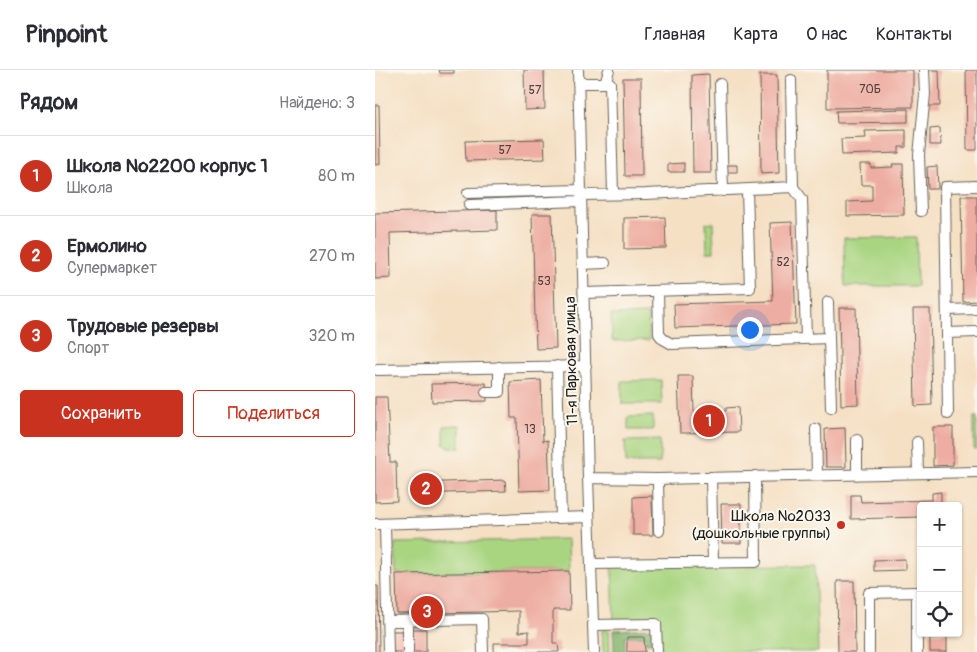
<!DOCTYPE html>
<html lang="ru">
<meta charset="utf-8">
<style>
:root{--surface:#fff;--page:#f7f7f7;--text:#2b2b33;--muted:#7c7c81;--line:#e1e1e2;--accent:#c8321e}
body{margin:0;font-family:Pangolin,sans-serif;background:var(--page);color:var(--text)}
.controls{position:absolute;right:15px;bottom:15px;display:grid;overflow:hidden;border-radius:5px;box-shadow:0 1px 4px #0004}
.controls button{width:45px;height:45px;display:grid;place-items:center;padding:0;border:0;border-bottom:1px solid var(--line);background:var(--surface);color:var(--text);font:25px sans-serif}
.you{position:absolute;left:374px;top:259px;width:18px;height:18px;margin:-12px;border:4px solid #fff;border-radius:50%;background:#1a73e8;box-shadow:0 0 0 8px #1a73e833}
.badge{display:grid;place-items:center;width:32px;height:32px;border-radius:50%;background:var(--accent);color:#fff;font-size:16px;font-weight:700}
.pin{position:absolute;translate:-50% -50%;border:2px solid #fff;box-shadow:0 1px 5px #0006}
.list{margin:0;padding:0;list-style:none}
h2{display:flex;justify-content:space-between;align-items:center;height:65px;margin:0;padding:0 20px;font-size:21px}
h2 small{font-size:16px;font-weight:400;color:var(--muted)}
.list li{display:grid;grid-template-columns:32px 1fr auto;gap:15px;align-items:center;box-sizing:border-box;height:80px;padding:0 20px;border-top:1px solid var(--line)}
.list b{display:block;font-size:19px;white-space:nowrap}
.list p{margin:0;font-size:16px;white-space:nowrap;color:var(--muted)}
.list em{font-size:16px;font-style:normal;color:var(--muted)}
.actions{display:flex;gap:10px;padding:15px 20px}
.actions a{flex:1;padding:11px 0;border:1px solid var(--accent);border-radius:5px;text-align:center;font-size:18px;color:var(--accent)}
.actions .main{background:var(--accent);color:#fff}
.icon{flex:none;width:28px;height:28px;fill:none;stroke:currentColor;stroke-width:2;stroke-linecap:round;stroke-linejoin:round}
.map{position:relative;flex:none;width:602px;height:582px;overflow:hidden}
header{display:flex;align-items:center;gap:30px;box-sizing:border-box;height:70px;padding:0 25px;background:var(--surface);border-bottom:1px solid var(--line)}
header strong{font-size:24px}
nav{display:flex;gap:28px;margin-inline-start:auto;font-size:18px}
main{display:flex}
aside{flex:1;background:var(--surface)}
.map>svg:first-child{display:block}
.green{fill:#a9d581;stroke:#62784e}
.forest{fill:#86b66f;stroke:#516946}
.building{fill:#eeada2}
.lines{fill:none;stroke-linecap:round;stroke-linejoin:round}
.minor-casing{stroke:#686157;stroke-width:12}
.minor{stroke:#fff;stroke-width:10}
.poi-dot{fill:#c8321e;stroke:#fbf7ec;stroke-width:2}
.labels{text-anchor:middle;stroke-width:4;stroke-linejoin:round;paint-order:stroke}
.number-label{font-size:12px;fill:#50403e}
.street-label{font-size:15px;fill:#1c1c1c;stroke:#fbf7ec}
.poi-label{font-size:15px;fill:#1c1c1c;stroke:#fbf7ec;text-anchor:end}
</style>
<header>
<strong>Pinpoint</strong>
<nav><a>Главная</a><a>Карта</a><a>О нас</a><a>Контакты</a></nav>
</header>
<main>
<aside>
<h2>Рядом<small>Найдено: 3</small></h2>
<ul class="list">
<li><span class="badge">1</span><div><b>Школа №2200 корпус 1</b><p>Школа</p></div><em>80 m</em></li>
<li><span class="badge">2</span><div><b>Ермолино</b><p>Супермаркет</p></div><em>270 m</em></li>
<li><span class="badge">3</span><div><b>Трудовые резервы</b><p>Спорт</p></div><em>320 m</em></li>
</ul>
<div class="actions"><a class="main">Сохранить</a><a>Поделиться</a></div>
</aside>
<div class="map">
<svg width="602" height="582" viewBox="0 0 602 582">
<rect width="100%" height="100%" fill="#fbf7ec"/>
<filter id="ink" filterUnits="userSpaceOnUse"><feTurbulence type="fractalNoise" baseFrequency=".02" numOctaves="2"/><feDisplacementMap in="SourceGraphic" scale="10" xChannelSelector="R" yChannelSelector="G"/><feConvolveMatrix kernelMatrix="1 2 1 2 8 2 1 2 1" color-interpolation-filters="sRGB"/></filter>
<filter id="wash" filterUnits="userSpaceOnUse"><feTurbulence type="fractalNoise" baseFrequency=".0096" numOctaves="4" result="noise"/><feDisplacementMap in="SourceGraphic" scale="20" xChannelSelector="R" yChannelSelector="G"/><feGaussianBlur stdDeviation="1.12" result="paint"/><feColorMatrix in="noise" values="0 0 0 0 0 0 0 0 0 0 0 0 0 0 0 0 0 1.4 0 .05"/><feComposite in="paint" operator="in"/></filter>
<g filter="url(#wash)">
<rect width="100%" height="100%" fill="#f5e0c4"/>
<path class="green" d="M338,152l1,30h-7l-1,-29z
M541,167l1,49h-72l-1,-48z
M273,244l1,26 -37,1 -1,-26z
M286,310l1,24h-40v-23z
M278,346v14h-25v-13z
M599,347h3v32h-3z
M85,355v23l-13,-1 -3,-3v-18z
M285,370v23h-34l-1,-22z
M193,469l1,32 -173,3 -1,-31z
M440,495l3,87h-158l-2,-29h-44l-2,-57z
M227,560h7l1,22h-7z"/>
<path class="forest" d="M277,558v15h-6l-1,-7h-20v16h-11l-1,-22z"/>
<g id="blocks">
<path class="building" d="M64,0h15v3h-14z
M149,0h20l1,39 -20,1z
M452,0h86v37l-86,1z
M553,0h11l1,36h-11z
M591,0h11v80h-10z
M334,4l2,99h-18l-1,-98z
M385,5h17l2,98 -18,1z
M248,8h18l1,98h-17z
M0,35h4l1,59 -5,1z
M533,39v13l-71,1 -1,-12z
M565,58l1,17h-11v-16z
M531,60v17h-7v6l-57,2 -1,-16 25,-1 -1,-7z
M169,69l1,20 -79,2 -1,-20z
M309,93v9h-16v-8z
M485,94h11v4l22,-1 -1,-3h11l1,51 -57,1v-14l25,-1v-16h-11z
M351,95h11v7h-11z
M562,96l1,23h-10l-1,-22z
M586,126h16v105l-14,1z
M122,140v20l-107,3 1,45 -16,1v-66z
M157,144h20l4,134 -20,1z
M290,147l1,31 -42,1v-31z
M417,152l4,102 -121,4 -1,-24 99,-3 -3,-78z
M464,238h17l2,96 -17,1z
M538,239h17l2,96 -17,1z
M303,306h15l1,36 32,-1v-3l12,-1 1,25 -59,1z
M166,310l2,61 5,-1 2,50 -31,1 -2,-73h-6l-1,-36z
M111,313l1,18 -55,1 -1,-18z
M0,327h12l3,65h6l1,39 -22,1z
M558,357h20v38l-20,1z
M470,358l1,39h-20l-1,-38z
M130,410l1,11 -90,3 -1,-11z
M566,422v14h-20v11l-70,2v-24h9l1,7 71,-2v-7z
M277,426l1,39h-20v-38z
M346,434h20v39h-19z
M530,489v11l-31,1v-11z
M194,501l1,39h-17v33h5l1,9h-65v-9h35v-12l-10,1v-21l-122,3 -1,-40z
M462,511h17l1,71h-17z
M0,516h3l1,66h-4z
M37,559h14v23h-14z
M17,561h12l1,21h-12z
M555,563h17v19h-17z
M252,567h17l1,15h-18z"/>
</g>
</g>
<g filter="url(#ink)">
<use href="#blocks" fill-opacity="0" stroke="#686157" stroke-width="1"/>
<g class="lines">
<defs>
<path id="minor" d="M203,0l10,408 6,174
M203,13h32l3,111
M230,13l4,-13
M345,14l3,107
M418,117l9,12 4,140
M93,123l113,-3
M206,125l65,-1 147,-7 -2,-107
M94,135l112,-4
M546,141l-2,-56 6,-61 -1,-24
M208,194l22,-1
M283,221l1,43 4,5 9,5 157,-6 2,70
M209,223l166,-5 -3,-98
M453,232l1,36
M572,240l30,-1
M572,263l-2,-146 32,-1
M182,296l4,152
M2,300l209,-4
M111,322h13v-25
M573,344l-1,-81 30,-1
M441,359l1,46
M482,370v35
M542,372l1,31
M336,407l2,85
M213,408l70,1 319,-7
M283,409l1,52
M0,454l214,-7
M10,454l3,128
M216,494l165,-2 -1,-86
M12,551l95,-2 1,33
M33,551v31
M218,555l63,-1 1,28
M494,582v-59l48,-1v60"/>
</defs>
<use href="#minor" class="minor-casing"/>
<use href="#minor" class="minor"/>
</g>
</g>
<circle class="poi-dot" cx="466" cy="455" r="5"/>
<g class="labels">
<g class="number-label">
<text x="495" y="23">70Б</text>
<text x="160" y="24">57</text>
<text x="130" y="84">57</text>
<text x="408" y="196">52</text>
<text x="169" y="215">53</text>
<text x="155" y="363">13</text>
</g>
<g class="street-label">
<text transform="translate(196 291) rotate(-91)" y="5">11-я Парковая улица</text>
</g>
<g class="poi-label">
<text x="456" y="451">Школа №2033<tspan x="456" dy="17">(дошкольные группы)</tspan></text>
</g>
</g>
</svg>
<div class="controls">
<button>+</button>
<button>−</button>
<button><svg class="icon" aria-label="locate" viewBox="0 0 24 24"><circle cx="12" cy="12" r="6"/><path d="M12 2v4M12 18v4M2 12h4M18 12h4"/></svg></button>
</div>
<div class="you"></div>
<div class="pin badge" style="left:334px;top:351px">1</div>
<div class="pin badge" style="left:51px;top:419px">2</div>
<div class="pin badge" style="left:52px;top:542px">3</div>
</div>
</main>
